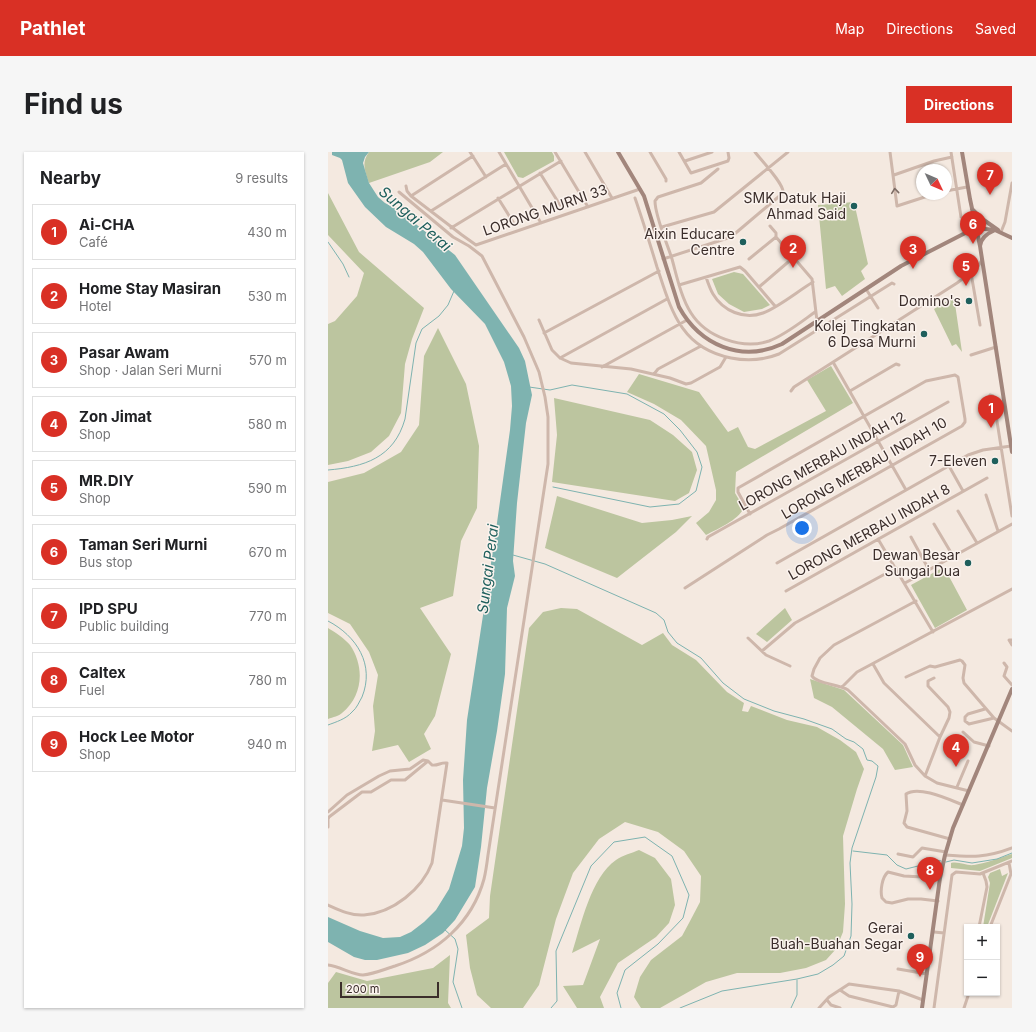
<!DOCTYPE html>
<meta charset="utf-8">
<style>
:root{--surface:#fff;--page:#f6f6f6;--text:#202124;--muted:#757577;--line:#e0e0e0;--accent:#d93025}
body{margin:0;font-family:Inter,sans-serif;background:var(--page);color:var(--text)}
.controls{position:absolute;right:12px;bottom:12px;display:grid;overflow:hidden;border-radius:0px;box-shadow:0 1px 3px #0004}
.controls button{width:36px;height:36px;display:grid;place-items:center;padding:0;border:0;border-bottom:1px solid var(--line);background:var(--surface);color:var(--text);font:20px sans-serif}
.compass{position:absolute;left:588px;top:12px;width:36px;height:36px;border-radius:50%;background:var(--surface);box-shadow:0 1px 3px #0004;rotate:134deg}
.scale{position:absolute;left:12px;bottom:10px;width:99px;box-sizing:border-box;padding-left:4px;border:2px solid #3b2e2b;border-top:0;font-size:11px;line-height:14px;white-space:nowrap;color:#3b2e2b;-webkit-text-stroke:3px #fbf3ee;paint-order:stroke}
.you{position:absolute;left:474px;top:376px;width:14px;height:14px;margin:-10px;border:3px solid #fff;border-radius:50%;background:#1a73e8;box-shadow:0 0 0 6px #1a73e833}
.badge{display:grid;place-items:center;width:26px;height:26px;border-radius:50%;background:var(--accent);color:#fff;font-size:13px;font-weight:700}
.pin{position:absolute;translate:-50% -33px;filter:drop-shadow(0 1px 2px #0008)}
.pin::after{content:'';position:absolute;top:21px;width:14px;height:12px;background:inherit;clip-path:polygon(0 0,100% 0,50% 100%)}
.list{margin:0;padding:0;list-style:none}
h2{display:flex;justify-content:space-between;align-items:center;height:52px;margin:0;padding:0 16px;font-size:17px}
h2 small{font-size:13px;font-weight:400;color:var(--muted)}
.list li{display:grid;grid-template-columns:26px 1fr auto;gap:12px;align-items:center;box-sizing:border-box;height:56px;margin:0 8px 8px;padding:0 8px;border:1px solid var(--line);border-radius:0px}
.list b{display:block;font-size:15px;white-space:nowrap}
.list p{margin:0;font-size:13px;white-space:nowrap;color:var(--muted)}
.list em{font-size:13px;font-style:normal;color:var(--muted)}
.map{position:relative;flex:none;width:684px;height:856px;overflow:hidden;border-radius:0px}
header{display:flex;align-items:center;gap:24px;box-sizing:border-box;height:56px;padding:0 20px;background:var(--accent);color:#fff}
header strong{font-size:19px}
nav{display:flex;gap:22px;margin-inline-start:auto;font-size:14px}
.intro{display:flex;align-items:center;justify-content:space-between;box-sizing:border-box;height:96px;padding:0 24px}
h1{margin:0;font-size:28px}
.button{padding:10px 18px;border-radius:0px;background:var(--accent);color:#fff;font-size:14px;font-weight:700}
main{display:flex;gap:24px;padding:0 24px}
aside{flex:1;background:var(--surface);border-radius:0px;box-shadow:0 1px 3px #0004}
.map>svg:first-child{display:block}
.green{fill:#bcc59f}
.water{fill:#7eb3b0}
.lines{fill:none;stroke-linecap:round;stroke-linejoin:round}
.stream{stroke:#7eb3b0;stroke-width:1}
.street{stroke:#ceb7ab;stroke-width:3}
.secondary{stroke:#a2867c;stroke-width:4}
.oneway{stroke:#7d6c65}
.poi-dot{fill:#1e5f5c;stroke:#fbf3ee;stroke-width:1.5}
.labels{text-anchor:middle;stroke-width:3;stroke-linejoin:round;paint-order:stroke}
.poi-label{font-size:14px;fill:#3b2e2b;stroke:#fbf3ee;text-anchor:end}
.street-label{font-size:14px;fill:#3b2e2b;stroke:#fbf3ee}
.water-label{font-size:15px;font-style:italic;fill:#1e5f5c;stroke:#fbf3ee}
</style>
<header>
<strong>Pathlet</strong>
<nav><a>Map</a><a>Directions</a><a>Saved</a></nav>
</header>
<div class="intro"><h1>Find us</h1><a class="button">Directions</a></div>
<main>
<aside>
<h2>Nearby<small>9 results</small></h2>
<ul class="list">
<li><span class="badge">1</span><div><b>Ai-CHA</b><p>Café</p></div><em>430 m</em></li>
<li><span class="badge">2</span><div><b>Home Stay Masiran</b><p>Hotel</p></div><em>530 m</em></li>
<li><span class="badge">3</span><div><b>Pasar Awam</b><p>Shop · Jalan Seri Murni</p></div><em>570 m</em></li>
<li><span class="badge">4</span><div><b>Zon Jimat</b><p>Shop</p></div><em>580 m</em></li>
<li><span class="badge">5</span><div><b>MR.DIY</b><p>Shop</p></div><em>590 m</em></li>
<li><span class="badge">6</span><div><b>Taman Seri Murni</b><p>Bus stop</p></div><em>670 m</em></li>
<li><span class="badge">7</span><div><b>IPD SPU</b><p>Public building</p></div><em>770 m</em></li>
<li><span class="badge">8</span><div><b>Caltex</b><p>Fuel</p></div><em>780 m</em></li>
<li><span class="badge">9</span><div><b>Hock Lee Motor</b><p>Shop</p></div><em>940 m</em></li>
</ul>
</aside>
<div class="map">
<svg width="684" height="856" viewBox="0 0 684 856">
<rect width="100%" height="100%" fill="#f4e9e0"/>
<path class="green" d="M41,0h74l-13,10 -61,21c-4,-12 -8,-20 0,-31z
M176,0h48l2,4v5l-31,17 -5,-1z
M0,41l31,59 65,56 -12,31 -7,25 -4,49 -12,23 -18,16 -23,9 -20,4v-141l7,-3 22,-25 7,-23 -36,-38z
M526,50l14,62 -7,7 4,8 -23,17 -7,-10 -9,3 -8,-84z
M406,120l9,2 27,31 -8,4 -18,3 -15,-8 -11,-10 -6,-15z
M626,145l8,55 -6,-8 -4,2 -18,-37z
M110,176l28,56 13,62 -2,62 -16,33 -8,55 -33,12 31,46 -16,62 -11,18 7,15 -22,13 -11,-17 -26,6 3,-20 -2,-25 5,-31 -9,-23 -19,-28 -22,-11v-131l36,-9 37,-21 18,-27 5,-69z
M503,214l22,37 -117,69 -1,21 9,15c-7,13 -25,20 -38,27l-10,-12 13,-11 7,-12v-10l-10,-44 -25,-26 -27,-16 -27,-12 12,-18 60,18 29,40 10,-5 10,20 7,2 71,-38 -19,-31z
M226,246l96,22 23,15 19,17 5,18 -8,23 -14,8 -123,-19 5,-47z
M229,344l85,27 30,-3 20,-4 -16,16 -59,46 -72,-30z
M616,415l23,43 -32,18 -24,-43z
M233,456l16,1 65,36 21,-12 9,12 24,15 31,32 17,11 -2,8 6,1 3,-6 36,14 30,7 23,13 16,12 8,17 -7,20 -14,47 2,68 -2,28 -7,17 -10,11 -20,8 -26,5h-43l-31,9 -46,26h-19l-7,-11 6,-20 11,-17 31,-24 7,-13 11,-21 1,-26 -17,-25 -26,-19 -33,-10 -26,17 -26,34 -17,46 -17,66 -16,23h-32l-14,-13 -7,-27 -4,-33 23,-17 1,-22 39,-268 14,-16z
M457,456l7,12 -25,22 -11,-8z
M0,476c7,4 17,11 22,17 15,22 13,51 -8,68 -3,3 -9,4 -14,6z
M482,527l34,11 59,55 10,22 -18,3 -12,-21 -51,-42 -18,-9z
M311,698l16,8 16,21 4,26 -6,18 -13,14 -38,26 -18,34 4,11h-27l-14,-22 20,-1 17,-46 -28,14c9,-28 19,-76 44,-93 7,-5 16,-7 23,-10z
M684,702v4l-32,13 -29,-3v-5c8,-2 15,3 23,2 13,-2 25,-7 38,-11z
M672,717l2,7 6,-3 -21,54h-4l7,-44 -2,-6 2,-4z
M122,803l-2,48 3,5h-123v-25l8,-11 31,9 66,-13z"/>
<path class="water" d="M4,0h37l-4,5 -2,6 2,7 4,13 9,14 7,6 13,7 57,45 64,93 6,13 7,34 -6,28 -9,80 -4,58 2,15 -8,32 -2,66 -8,57 -10,57 -6,59 -6,40 -20,33 -12,13 -18,12 -17,8 -31,7h-12l-11,-3 -26,-15v-25l32,14 23,7 17,-1 11,-5 13,-10 12,-12 13,-21 13,-43 2,-18 -1,-48 4,-60 28,-183 15,-107 2,-24 -1,-20 -7,-24 -19,-38 -34,-35 -28,-37 -9,-8 -28,-17 -21,-20 -17,-24 -6,-23 -2,-2 -8,-3z"/>
<g class="lines">
<path class="stream" d="M0,90l15,22 6,13
M201,235l21,3 22,-5 55,9 37,20 16,16 17,22 5,15 -6,24 -17,13 -29,3 -97,-20
M0,318c36,-3 66,-12 77,-51l11,-76 6,-14 17,-13 9,-11 6,-14
M185,403l32,9 111,49 8,7 4,12 9,11 24,15 22,25 21,16 30,12 30,8 28,10 14,10 8,3 9,7 4,11 5,1 6,5 -2,11 -24,71 -2,15 2,41 -1,32 -7,20 -11,9 -15,9 -21,5 -75,12 -42,17
M0,469c29,15 47,44 34,76 -3,5 -5,11 -10,15 -6,7 -16,10 -24,13
M525,699l34,4 10,10 9,4 12,-3 8,-8 15,3
M618,710l8,-2 18,3 25,-4 15,-6
M116,777l11,10 3,10 -5,33 9,26
M223,856l6,-7 -1,-50 35,-85 23,-24 31,-5 27,19 17,39 -6,23 -25,26 -33,26 -8,23 4,15
M463,856l6,-13v-15"/>
<path class="street" d="M142,0l16,25
M171,0l42,71
M227,0l33,55
M257,0l27,46
M322,0l16,27v2
M351,0l12,21 37,-12 1,-3 -1,-6
M562,0l7,54 37,-12
M623,0l10,65
M357,9l27,-9
M390,17l-17,14 -43,14 -3,4c0,15 12,42 17,58 5,18 9,38 19,54 15,24 51,37 78,28 16,-6 32,-19 46,-29
M212,21l20,32
M566,23l40,-14 18,-4
M78,34l1,5 4,5 51,39 14,10 164,-56
M618,39l21,-4
M83,44l62,-40
M170,46l15,24
M307,46c8,23 15,46 22,69 14,42 23,81 74,91 15,3 33,2 48,-4l113,-71 2,1
M103,59l75,-47
M442,74l6,7v4l36,42 5,42
M334,75l52,-15 74,-60
M123,76l110,-67
M673,80l4,-10 7,-39
M335,107l68,-22 52,-44c2,-8 -22,-33 -28,-41
M421,107l27,-22
M643,121l9,52
M378,125c2,6 4,12 7,17 10,17 31,26 50,19 16,-6 35,-22 50,-31
M351,133l61,-18 5,4 30,35
M431,135l35,-30
M538,137l12,19
M211,168l13,30 8,8 11,5 60,6 39,9 16,6 5,-1 29,-16 6,-10
M216,181l115,-62
M643,203l25,-8
M232,206l107,-59
M505,210l73,128
M274,215l85,-47
M326,222l4,-5 43,-23
M463,239l3,-4 163,-104 20,-15 5,-8
M522,239l46,-27 3,1
M662,243l3,1 19,120
M621,314l14,25
M658,343l12,36
M630,359l19,32
M606,372l19,32
M583,385l18,33
M379,387l1,-2 240,-135
M550,387l55,93
M449,411l191,-108 15,-5 28,-4
M577,431l107,-59
M357,436l82,-53 12,-6 183,-103 3,-4v-3l-7,-42 -3,-2 -29,6 -188,107v4l12,22
M458,439l201,-113
M588,449l-82,44 -14,13 -6,11 -2,7c5,8 27,8 36,14l57,54 10,21 10,11 12,7 32,8
M420,486l18,17 24,11
M684,488h-3l3,5
M434,499l33,-28 101,-55
M676,511l3,4 -3,9 8,9
M545,512l11,19 56,54
M578,525l24,-11 5,1 25,-7 2,1 3,4 -2,13 1,5 30,35 18,13
M514,535l15,-15 155,-83
M657,557l-17,5 -3,3v4l4,3 25,-6
M635,580l11,10 15,4
M597,624l15,-39 9,-19 1,-6 -2,-5 -20,-21v-5l6,-3
M629,635l11,-26
M114,648l53,8
M0,660l19,-17 32,-19 11,-5 20,-2 13,-9 5,1 4,4c6,1 9,-3 15,-2l-15,100c-10,26 -39,50 -68,52 -13,1 -25,-5 -36,-10
M0,667l1,-2 33,-25h9l20,-12h14l23,-19
M0,668v7
M622,687l-43,-12 -3,-4 3,-12 -1,-17c13,-9 44,6 57,11
M570,702l15,3 9,-9 24,4
M617,703c27,2 41,3 67,-7
M610,749l-17,-2h-13l-16,4 -6,-1 -4,-4c-2,-7 0,-21 6,-26l16,4 36,2
M651,775l8,-40 -1,-6 -3,-8
M662,775l21,-53 -2,-11
M606,780l10,1
M0,813c11,1 25,10 35,10 11,-1 22,-6 32,-9 43,-14 77,-43 89,-87 2,-8 3,-16 4,-24l60,-391v-47l-3,-20 -6,-25 -15,-35 -42,-81 -13,-10 -16,-9 -54,-45
M570,817l29,5
M512,838l9,6 44,11 3,-2 3,-14
M499,848l4,5 9,3
M491,856l10,-11 20,-13 50,7 24,9
M606,856l18,-133 4,-3 24,2 32,-13
M636,856l5,-15"/>
<path class="secondary" d="M290,0l26,44 35,111c21,38 62,56 103,37l119,-78 74,-38
M634,0l8,47 10,47 32,206
M644,57l9,9 17,12
M647,76l20,2 17,8
M652,94c1,-8 8,-13 15,-16
M594,856l18,-130 5,-23 8,-27 59,-139"/>
</g>
<defs><path id="oneway-chevron" d="M-2-3.5L2.5 0L-2 3.5" fill="none" stroke-width="1.6" stroke-linecap="round" stroke-linejoin="round"/></defs>
<use class="oneway" href="#oneway-chevron" transform="translate(567 39) rotate(-96)"/>
<g class="poi-dot">
<circle cx="526" cy="54" r="4"/>
<circle cx="415" cy="90" r="4"/>
<circle cx="641" cy="149" r="4"/>
<circle cx="596" cy="182" r="4"/>
<circle cx="667" cy="309" r="4"/>
<circle cx="640" cy="411" r="4"/>
<circle cx="583" cy="784" r="4"/>
</g>
<g class="labels">
<g class="poi-label">
<text x="518" y="51">SMK Datuk Haji<tspan x="518" dy="16">Ahmad Said</tspan></text>
<text x="407" y="87">Aixin Educare<tspan x="407" dy="16">Centre</tspan></text>
<text x="633" y="154">Domino's</text>
<text x="588" y="179">Kolej Tingkatan<tspan x="588" dy="16">6 Desa Murni</tspan></text>
<text x="659" y="314">7-Eleven</text>
<text x="632" y="408">Dewan Besar<tspan x="632" dy="16">Sungai Dua</tspan></text>
<text x="575" y="781">Gerai<tspan x="575" dy="16">Buah-Buahan Segar</tspan></text>
</g>
<g class="street-label">
<text transform="translate(217 58) rotate(-19)" y="5">LORONG MURNI 33</text>
<text transform="translate(494 309) rotate(-29)" y="5">LORONG MERBAU INDAH 12</text>
<text transform="translate(536 316) rotate(-30)" y="5">LORONG MERBAU INDAH 10</text>
<text transform="translate(541 380) rotate(-29)" y="5">LORONG MERBAU INDAH 8</text>
</g>
<g class="water-label">
<text transform="translate(87 67) rotate(41)" y="5">Sungai Perai</text>
<text transform="translate(160 417) rotate(-83)" y="5">Sungai Perai</text>
</g>
</g>
</svg>
<div class="controls">
<button>+</button>
<button>−</button>
</div>
<svg class="compass" viewBox="-18 -18 36 36"><path d="M0-13l5 13h-10z" fill="#e53935"/><path d="M0 13l5-13h-10z" fill="#757577"/></svg>
<div class="scale">200 m</div>
<div class="you"></div>
<div class="pin badge" style="left:663px;top:276px">1</div>
<div class="pin badge" style="left:465px;top:116px">2</div>
<div class="pin badge" style="left:585px;top:117px">3</div>
<div class="pin badge" style="left:628px;top:615px">4</div>
<div class="pin badge" style="left:638px;top:134px">5</div>
<div class="pin badge" style="left:645px;top:92px">6</div>
<div class="pin badge" style="left:662px;top:43px">7</div>
<div class="pin badge" style="left:602px;top:738px">8</div>
<div class="pin badge" style="left:592px;top:825px">9</div>
</div>
</main>
